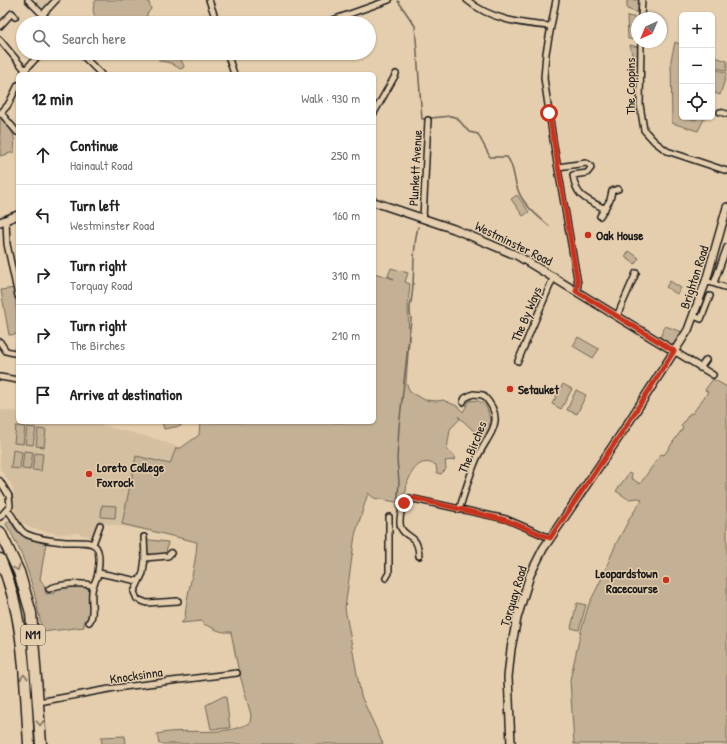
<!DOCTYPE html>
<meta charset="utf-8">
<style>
:root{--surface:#fff;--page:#f2f2f2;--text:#222;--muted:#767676;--line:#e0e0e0}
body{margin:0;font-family:"Patrick Hand",sans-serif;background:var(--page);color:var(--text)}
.controls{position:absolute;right:12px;top:12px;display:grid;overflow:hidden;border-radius:6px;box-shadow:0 1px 3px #0004}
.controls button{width:36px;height:36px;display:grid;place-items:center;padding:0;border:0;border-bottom:1px solid var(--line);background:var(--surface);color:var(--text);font:20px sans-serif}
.compass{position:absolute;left:631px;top:12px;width:36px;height:36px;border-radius:50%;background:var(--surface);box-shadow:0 1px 3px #0004;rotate:224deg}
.stop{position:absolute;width:12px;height:12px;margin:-9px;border:3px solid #c8321e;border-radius:50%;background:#fff}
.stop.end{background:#c8321e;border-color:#fff;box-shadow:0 1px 4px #0008}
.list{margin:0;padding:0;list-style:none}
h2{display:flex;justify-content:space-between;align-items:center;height:52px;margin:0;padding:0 16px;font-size:17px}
h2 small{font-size:13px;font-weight:400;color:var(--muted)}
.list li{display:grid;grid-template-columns:26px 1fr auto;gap:12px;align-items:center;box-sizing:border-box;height:60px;padding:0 16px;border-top:1px solid var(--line)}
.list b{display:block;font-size:15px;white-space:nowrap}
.list p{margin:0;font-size:13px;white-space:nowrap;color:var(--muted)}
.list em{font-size:13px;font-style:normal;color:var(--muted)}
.icon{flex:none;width:22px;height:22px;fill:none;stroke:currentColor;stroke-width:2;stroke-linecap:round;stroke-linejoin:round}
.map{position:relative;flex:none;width:727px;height:744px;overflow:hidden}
.search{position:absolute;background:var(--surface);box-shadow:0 1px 3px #0004;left:16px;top:16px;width:360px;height:44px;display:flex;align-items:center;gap:10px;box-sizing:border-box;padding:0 14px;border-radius:22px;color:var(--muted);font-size:15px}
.panel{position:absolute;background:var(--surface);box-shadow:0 1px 3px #0004;left:16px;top:72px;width:360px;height:352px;border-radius:6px}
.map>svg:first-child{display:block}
.built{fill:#d4bfa1}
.green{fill:#c4b195;stroke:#706658}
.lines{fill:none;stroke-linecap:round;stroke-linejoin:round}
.stream{stroke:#665e52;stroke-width:1.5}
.street-casing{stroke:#1c1c1c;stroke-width:8}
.secondary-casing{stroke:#1c1c1c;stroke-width:10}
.highway-casing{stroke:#1c1c1c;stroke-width:13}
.street{stroke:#e5cead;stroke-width:5}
.secondary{stroke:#e5cead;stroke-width:7}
.highway{stroke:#e5cead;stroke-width:10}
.oneway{stroke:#807564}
.route{stroke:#c8321e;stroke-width:5}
.poi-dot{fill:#c8321e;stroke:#e5cead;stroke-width:1.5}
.labels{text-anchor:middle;stroke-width:3;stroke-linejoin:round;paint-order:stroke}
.shield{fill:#e5cead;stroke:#585148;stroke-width:1}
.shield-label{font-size:12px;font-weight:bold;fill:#1c1c1c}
.street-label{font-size:13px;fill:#1c1c1c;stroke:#e5cead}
.poi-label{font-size:13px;font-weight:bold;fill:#1c1c1c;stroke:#e5cead;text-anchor:start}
</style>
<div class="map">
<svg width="727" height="744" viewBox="0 0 727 744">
<rect width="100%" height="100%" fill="#e5cead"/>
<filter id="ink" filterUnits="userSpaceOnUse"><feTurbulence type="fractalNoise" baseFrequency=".025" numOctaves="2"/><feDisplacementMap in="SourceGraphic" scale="8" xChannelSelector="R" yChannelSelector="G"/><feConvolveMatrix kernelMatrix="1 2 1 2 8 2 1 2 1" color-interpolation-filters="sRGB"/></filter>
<g filter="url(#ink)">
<path class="built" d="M30,0h23l-11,12z
M0,410l18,2v10h71l68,17 24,9 -19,85 -65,-11 -6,15 -14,-4 -20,1 -27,-6 -15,-11 -2,-30 -13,-18z"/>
<path class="green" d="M96,0h52l3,9 -5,6 6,4 5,-2 6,6h-63c-7,-6 -9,-15 -4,-23z
M627,0h12l-1,13 -11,-4z
M627,16l11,2 -1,22 -9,-1z
M675,42l7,3v72l14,3 3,-3h6l-7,14 -26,-8 -1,-63z
M630,45l8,2 -1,18 -3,-1z
M155,53h26l2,3 -3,2 4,8 -1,2 -3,1 -9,-6 -11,-2z
M712,56l15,5v10l-15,-5z
M712,68l15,5 -7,22 -8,-3z
M2,119c11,10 14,18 12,33l-14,4v-36z
M517,195l12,17 -6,4 -12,-17z
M629,251l10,7 -4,6 -10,-7z
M391,268l17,5 -3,9 5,2 -2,21 1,38 -3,39 4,10 5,3 10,5 13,1 5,-1 14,6 6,6 6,-11c23,-5 23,24 18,38 -1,6 -7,11 -10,16l-3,-1 5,-18 -21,-20 2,3 -10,10 -3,21 8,7 -1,3 -9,1 1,8 -5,5 -4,-1 -1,-8c-16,-8 -24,4 -29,19 -1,2 0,7 -2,9 -2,3 -6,6 -9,9l-22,-4 -6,-5 -13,42 -10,73 16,88 22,48h-224l-2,-10c30,-7 64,4 93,-11l1,-8 -13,-47 -7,-36c-14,1 -15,-4 -28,-8l-1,-3 -21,2 4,-4c1,-26 11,-51 12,-77l-75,-18 14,-68 34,8 6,-16h5l18,-13 1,-13h174v-149l20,6 -6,-3z
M670,281l11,7 -4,6 -11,-7z
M15,288l3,46 -9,1 -8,-45z
M665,326l17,6 -8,14 -14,-8z
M578,337l21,12 -6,9 -20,-12z
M713,379l14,8v357h-153l-4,-64 11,-49 8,-27 11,-22 16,-38 15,-28 11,-16 -3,-2 -11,1 -12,-8 13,-18 3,2 -1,3 9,6 21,-30 3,1 19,-27 -2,-2 9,-13 2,1 16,-22 -3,-2z
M563,384l9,5 -11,20 -9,-5z
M576,390l10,5 -9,19 -10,-4z
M162,422h18l1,4 -17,3z
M16,426l9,1 -2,17 -9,-1z
M27,427l9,1 -3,17 -8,-1z
M38,429l8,1 -2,17 -8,-1z
M13,450l9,2 -2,17 -9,-1z
M24,451l9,1 -3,18 -8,-1z
M35,453l8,1 -2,17 -9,-1z
M102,505l14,1 -1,12 -14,-1z
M10,520c7,17 19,20 36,23l-6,36 4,6 2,9 8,-1 1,-5 22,-2 12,1 1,32 -6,1v7l-42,5c-6,-39 -16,-75 -36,-108z
M150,540l18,2 -2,12 -18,1 -2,-3v-11z
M577,603l9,2 -7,25 -8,-2z
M224,696l2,1 4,31 -19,1 -5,-24z
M125,736l1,8h-24l-1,-7z"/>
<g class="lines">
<path class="stream" d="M398,1l17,25 7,93h3
M431,118l20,-2 6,2 12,14 9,2 12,23h17c8,10 6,22 11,33 5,15 20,26 31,36
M397,509l2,-27 -2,-23 2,-32 12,-108c-3,-14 0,-12 1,-24 3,-23 0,-45 6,-68"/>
<defs>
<path id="street" d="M28,0l23,23
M209,0l8,23
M467,0c22,19 55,24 83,26
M556,0l-10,53 -2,25 10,68 24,138 -1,7
M43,14l13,-14
M641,18l1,-18
M324,23l65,-23
M0,26l12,-13 3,4
M0,40l25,30 -2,4
M641,42l-1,63 4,25 11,12 12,9 60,20
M80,53l21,21
M227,53l7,21
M25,70l16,-17
M720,112l7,2
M1,113l16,19
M374,113l22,-39
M0,114l8,-9 10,-20
M558,167l28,-4 4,2 1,3 -4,5 -14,2c3,23 14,24 32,34
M600,216l10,-16 2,-9 6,-2
M423,218l5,-98
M6,220l1,24 11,52
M706,281l21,7
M714,283l13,-36
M617,316l19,-43
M694,316l7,3 9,-23
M0,342l6,9 12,3
M674,351l39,24
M518,361l36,-85
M700,368l6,-8
M0,377l18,3
M0,481l9,15 1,10 -10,11
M7,510c8,7 10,19 19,24 11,5 27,7 40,8 26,0 37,-3 32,30 0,6 -4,10 -5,15 -4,10 3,27 -4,35
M459,510c6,-18 11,-37 19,-54 12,-24 29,-36 5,-61l-10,-1 -8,4 -2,4
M144,537l1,21 -2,15 -9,19 3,7 10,4 31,-2
M93,544l7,-19
M419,556c-1,-23 -13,-17 -18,-28 -3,-8 1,-25 8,-30l97,21 44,19
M145,558l23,-2 3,-3
M99,573l39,8
M386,578l3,-5v-56
M49,589c9,-5 34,-7 44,-3
M39,702l76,-14 122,-15"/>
<path id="secondary" d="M374,202l80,27 64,27 156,95
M0,222l18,-7
M511,744l-3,-67 3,-28 6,-31 13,-43 13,-26 80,-118 65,-101 18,-49 21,-74"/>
<path id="highway" d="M0,532l19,40 12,41 10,131
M0,559c25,57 25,124 29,185"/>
</defs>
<use href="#street" class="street-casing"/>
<use href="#secondary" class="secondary-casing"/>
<use href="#highway" class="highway-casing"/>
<use href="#street" class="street"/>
<use href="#secondary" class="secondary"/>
<use href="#highway" class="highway"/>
</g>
<defs><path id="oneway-chevron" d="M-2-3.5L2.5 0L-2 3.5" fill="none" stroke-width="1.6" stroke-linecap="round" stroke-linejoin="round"/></defs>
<g class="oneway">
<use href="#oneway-chevron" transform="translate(17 568) rotate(67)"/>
<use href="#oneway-chevron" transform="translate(24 677) rotate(-95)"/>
<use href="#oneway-chevron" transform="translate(40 723) rotate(87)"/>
</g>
</g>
<g class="lines" filter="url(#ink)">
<path class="route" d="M404,503l5,-5h4l93,22 44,18 73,-107 51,-80 -98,-60 2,-7 -29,-171"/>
</g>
<g class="poi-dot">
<circle cx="588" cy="235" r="4"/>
<circle cx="510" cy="389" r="4"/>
<circle cx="89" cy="474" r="4"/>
<circle cx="666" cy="580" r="4"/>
</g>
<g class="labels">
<rect class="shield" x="21" y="625" width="24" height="20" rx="3"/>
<g class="shield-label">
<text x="33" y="639">N11</text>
</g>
<g class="street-label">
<text transform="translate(630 86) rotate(-90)" y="5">The Coppins</text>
<text transform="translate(415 168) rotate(-87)" y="5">Plunkett Avenue</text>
<text transform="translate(514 243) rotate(26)" y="5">Westminster Road</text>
<text transform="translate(694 277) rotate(-72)" y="5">Brighton Road</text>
<text transform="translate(526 314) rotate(-67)" y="5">The By Ways</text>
<text transform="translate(472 447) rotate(-68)" y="5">The Birches</text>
<text transform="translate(513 596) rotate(-73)" y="5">Torquay Road</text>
<text transform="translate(136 675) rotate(-8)" y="5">Knocksinna</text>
</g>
<g class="poi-label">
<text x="596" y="240">Oak House</text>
<text x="518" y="394">Setauket</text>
<text x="97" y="472">Loreto College<tspan x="97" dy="15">Foxrock</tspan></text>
<text x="658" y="578" text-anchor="end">Leopardstown<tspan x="658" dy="15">Racecourse</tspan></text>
</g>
</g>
</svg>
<div class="controls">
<button>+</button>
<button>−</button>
<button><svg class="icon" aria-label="locate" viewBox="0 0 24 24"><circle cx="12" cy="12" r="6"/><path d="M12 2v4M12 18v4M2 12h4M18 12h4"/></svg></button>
</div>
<svg class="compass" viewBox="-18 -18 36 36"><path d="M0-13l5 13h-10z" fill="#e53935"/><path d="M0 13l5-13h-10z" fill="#767676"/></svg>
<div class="stop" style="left:549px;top:113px"></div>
<div class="stop end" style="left:404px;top:503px"></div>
<div class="search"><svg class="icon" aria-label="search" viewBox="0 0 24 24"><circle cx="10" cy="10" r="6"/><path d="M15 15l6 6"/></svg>Search here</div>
<section class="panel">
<h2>12 min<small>Walk · 930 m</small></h2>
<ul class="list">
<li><svg class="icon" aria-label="ahead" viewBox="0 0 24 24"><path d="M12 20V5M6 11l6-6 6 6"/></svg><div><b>Continue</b><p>Hainault Road</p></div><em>250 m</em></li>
<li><svg class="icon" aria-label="left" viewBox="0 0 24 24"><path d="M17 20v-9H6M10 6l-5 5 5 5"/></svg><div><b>Turn left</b><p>Westminster Road</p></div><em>160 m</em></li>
<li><svg class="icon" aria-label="right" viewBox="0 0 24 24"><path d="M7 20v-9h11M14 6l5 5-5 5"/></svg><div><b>Turn right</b><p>Torquay Road</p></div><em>310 m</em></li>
<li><svg class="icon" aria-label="right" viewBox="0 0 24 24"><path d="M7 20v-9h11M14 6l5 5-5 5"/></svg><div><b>Turn right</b><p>The Birches</p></div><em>210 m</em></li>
<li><svg class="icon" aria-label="arrive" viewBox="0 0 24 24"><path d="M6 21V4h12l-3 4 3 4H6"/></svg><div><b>Arrive at destination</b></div></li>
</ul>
</section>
</div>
